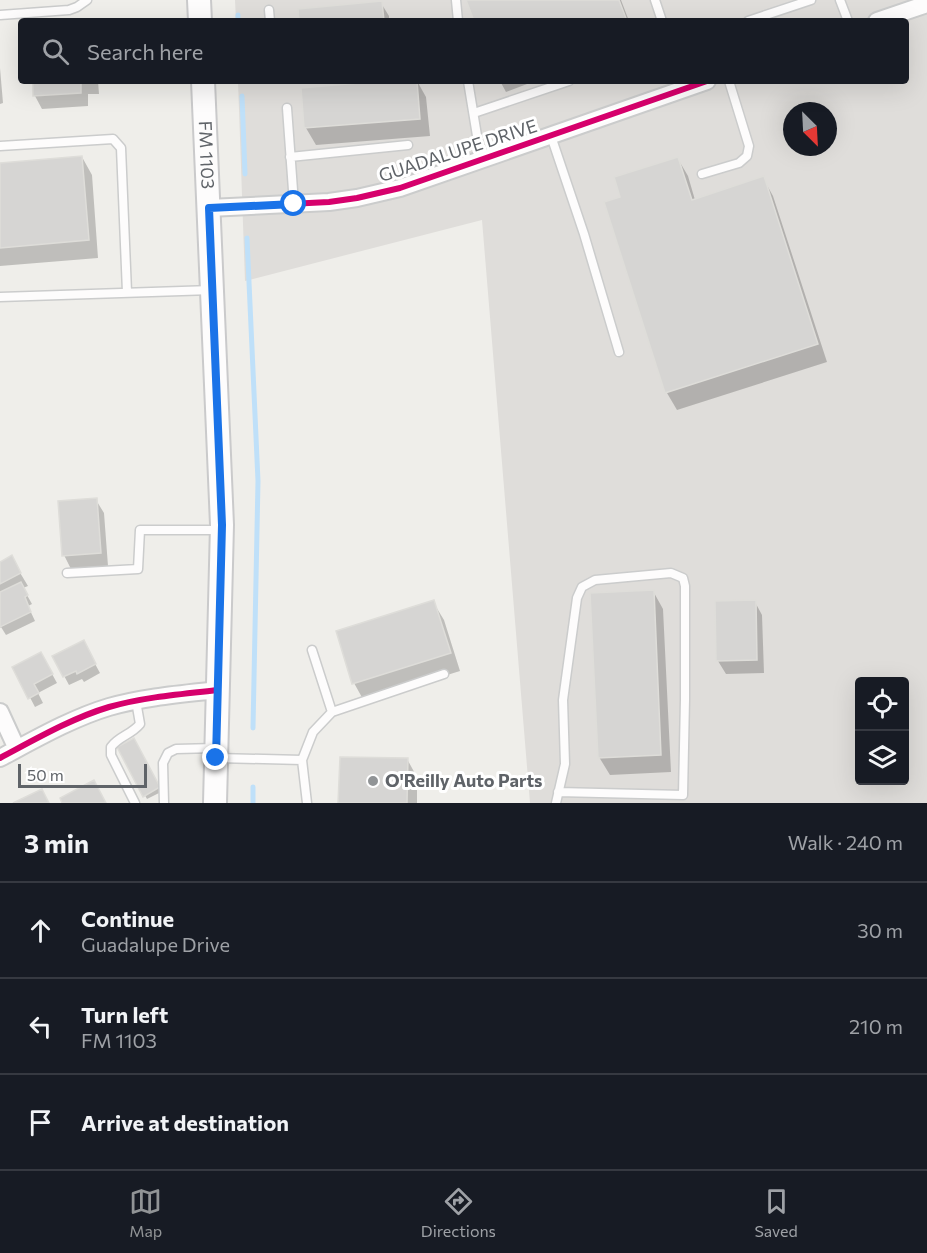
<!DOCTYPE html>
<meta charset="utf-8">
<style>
:root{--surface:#171b24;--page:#242831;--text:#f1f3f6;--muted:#9ea1a6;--line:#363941;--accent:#919496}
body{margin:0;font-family:Commissioner,sans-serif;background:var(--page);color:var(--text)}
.controls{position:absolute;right:18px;bottom:18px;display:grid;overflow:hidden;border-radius:6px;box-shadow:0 6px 24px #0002}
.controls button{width:54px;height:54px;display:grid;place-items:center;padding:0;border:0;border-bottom:2px solid var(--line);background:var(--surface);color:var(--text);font:30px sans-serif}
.compass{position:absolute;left:783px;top:102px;width:54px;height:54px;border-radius:50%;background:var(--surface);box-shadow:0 6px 24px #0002;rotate:156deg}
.scale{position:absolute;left:18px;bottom:15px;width:129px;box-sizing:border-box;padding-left:6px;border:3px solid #5f6368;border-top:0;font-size:16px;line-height:21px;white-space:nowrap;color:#5f6368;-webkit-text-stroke:4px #fff;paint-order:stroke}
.stop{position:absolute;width:18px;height:18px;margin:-14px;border:4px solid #1a73e8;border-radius:50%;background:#fff}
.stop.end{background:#1a73e8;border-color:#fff;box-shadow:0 2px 6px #0008}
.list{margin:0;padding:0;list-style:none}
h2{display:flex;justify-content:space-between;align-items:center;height:78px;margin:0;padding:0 24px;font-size:26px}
h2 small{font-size:20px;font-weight:400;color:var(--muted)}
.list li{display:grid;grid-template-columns:39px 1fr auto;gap:18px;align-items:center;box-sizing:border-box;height:96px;padding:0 24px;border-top:2px solid var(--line)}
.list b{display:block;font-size:22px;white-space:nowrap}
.list p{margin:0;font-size:20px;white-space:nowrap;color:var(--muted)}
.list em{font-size:20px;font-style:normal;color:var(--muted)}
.icon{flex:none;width:33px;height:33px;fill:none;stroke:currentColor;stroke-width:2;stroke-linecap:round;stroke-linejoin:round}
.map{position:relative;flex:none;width:927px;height:803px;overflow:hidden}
.search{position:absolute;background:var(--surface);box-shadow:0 6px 24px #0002;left:18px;right:18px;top:18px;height:66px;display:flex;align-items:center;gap:15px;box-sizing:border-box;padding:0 21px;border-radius:6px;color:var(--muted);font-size:22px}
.sheet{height:366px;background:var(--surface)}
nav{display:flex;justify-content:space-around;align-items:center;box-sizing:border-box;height:84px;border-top:2px solid var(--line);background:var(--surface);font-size:16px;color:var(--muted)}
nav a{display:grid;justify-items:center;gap:3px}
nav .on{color:var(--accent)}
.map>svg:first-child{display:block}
.industrial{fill:#dfddda;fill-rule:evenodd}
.shadow{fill:#0003}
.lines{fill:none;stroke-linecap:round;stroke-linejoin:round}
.stream{stroke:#bfe0f9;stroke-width:5}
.building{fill:#d6d5d3;stroke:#deddd9;stroke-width:1.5}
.service-casing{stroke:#cbcccc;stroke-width:11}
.minor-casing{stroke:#cbcccc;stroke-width:20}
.secondary-casing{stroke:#cacacb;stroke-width:26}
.service{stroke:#fdfcfc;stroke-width:8}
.minor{stroke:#fdfcfc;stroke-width:16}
.secondary{stroke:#fdfcfc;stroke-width:22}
.cycleway-casing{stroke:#fff;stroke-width:10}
.cycleway{stroke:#d6006c;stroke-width:6}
.route{stroke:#1a73e8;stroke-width:8}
.poi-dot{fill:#919496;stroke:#fff;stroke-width:2}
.labels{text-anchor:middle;stroke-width:6;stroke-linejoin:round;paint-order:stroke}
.street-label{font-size:18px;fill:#5f6368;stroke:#fff}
.poi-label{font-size:18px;font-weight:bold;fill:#5f6368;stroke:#fff;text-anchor:start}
</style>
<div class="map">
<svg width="927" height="803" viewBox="0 0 927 803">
<rect width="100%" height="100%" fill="#efeeea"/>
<path class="industrial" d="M235,0h692v803h-397l-48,-583 -237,61 -7,-200h668v-60h-670zM792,111h36v36h-36zM860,682h44v98h-44z"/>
<path class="shadow" d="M468,0h153l8,21h-153z
M381,3l8,13v5h-88z
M0,68l3,35 -3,1z
M34,81h64l1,13h-11v12l-46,3 -7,-13z
M400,81h17l9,16 4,39 -114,9 -10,-17z
M500,81h35l-29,11z
M82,157l10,18 6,83 -98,8v-102z
M678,159l10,17 7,24 68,-22 10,18 54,166 -150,48 -10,-17 -61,-190 16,-5z
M96,500l8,13 4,53 -37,3 -7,-14z
M0,564l19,7 9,15 -5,2 9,16 -4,2 7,15 -29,14 -5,-8 -1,1z
M653,591l10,18 8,163 -61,3 -11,-18z
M433,602l11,18 16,51 -96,30 -10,-18 -16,-51z
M755,602l7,13 2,58 -38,1 -8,-13z
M88,651l12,22 -16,9 -2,-3 -13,6 -15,-28z
M41,654l16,29 -19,10 5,10 -8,4 -21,-40z
M133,740l28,52 -14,7 -28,-52z
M407,759l10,18v26h-77z"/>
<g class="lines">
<path class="stream" d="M238,15v6
M242,96l3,78
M247,238l11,243 -5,247
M253,803v-16"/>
</g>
<path class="building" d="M466,0h153l8,21h-153z
M382,1l2,20h-85l-1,-12z
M33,81h54h-6v12l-48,3z
M382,81h35l3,38 -116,9 -3,-40z
M82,156l7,84 -89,8v-85z
M678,157l14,43 72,-24 54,168 -153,49 -61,-191 16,-5 -6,-20z
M97,498l4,55 -39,3 -4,-55z
M12,555l9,18 -21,11v-22z
M21,582l7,13 -3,2 6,15 -31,15v-35z
M654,590l7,165 -63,3 -8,-165z
M434,600l17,53 -99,31 -16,-53z
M756,600l1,60 -41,1 -1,-60z
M84,640l12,24 -19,10 -1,-3 -13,6 -11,-21z
M41,652l12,22 -19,10 5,9 -11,6 -16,-32z
M134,738l26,49 -17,10 -26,-50z
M340,757l68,1 -1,45h-69z
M94,780l12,23h-44l-2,-5z
M42,789l7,14h-36z"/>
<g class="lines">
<defs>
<path id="service" d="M456,0l2,21
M655,0l7,21
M840,0l8,21
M269,10l1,11
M0,15l69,-5 8,-3 10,-7
M748,21l63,-21
M468,81l13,79
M287,108l7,96
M474,113l95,-32
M551,136l33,98 35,118
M0,146l113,-7 8,9 6,144
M290,157l118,-12
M702,174l37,-11 8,-7 2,-10 -20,-65
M0,297l212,-7
M67,573l71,-4 2,-39h81
M332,712l112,-38
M217,758l85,2 11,-28 19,-20 -20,-62
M302,760l5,43
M135,803l-24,-48v-8c8,-11 20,-12 29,-23l-4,-23
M164,803l-1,-40 5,-10 8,-4 40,-1
M556,803l9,-39 -2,-64 14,-102 5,-11 13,-7 76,-7 12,5 2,8v113l-2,96 -125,-3"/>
<path id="minor" d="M877,21l50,-17
M209,208l120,-6 28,-4 43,-10 307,-107
M0,712l17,37
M0,758c34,-18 72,-40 109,-51 35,-10 73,-13 109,-17"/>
<g id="secondary">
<path d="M199,0l1,21"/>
<path id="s1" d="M203,81l19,444 -7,278"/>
</g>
</defs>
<use href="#service" class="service-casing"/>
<use href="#minor" class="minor-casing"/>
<use href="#secondary" class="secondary-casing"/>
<use href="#service" class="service"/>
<use href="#minor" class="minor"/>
<use href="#secondary" class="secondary"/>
<defs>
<path id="cycleway" d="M209,208l120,-6 28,-4 43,-10 307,-107
M0,758c34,-18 72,-40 109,-51 35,-10 73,-13 109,-17"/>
</defs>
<use href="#cycleway" class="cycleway-casing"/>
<use href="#cycleway" class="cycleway"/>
</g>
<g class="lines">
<path class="route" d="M216,758l6,-233 -13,-317 85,-4"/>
</g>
<circle class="poi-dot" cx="373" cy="781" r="6"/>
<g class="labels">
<g class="street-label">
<text transform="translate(458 151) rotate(-18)" y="6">GUADALUPE DRIVE</text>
<text dy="6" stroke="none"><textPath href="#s1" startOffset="74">FM 1103</textPath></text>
</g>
<g class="poi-label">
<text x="385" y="787">O'Reilly Auto Parts</text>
</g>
</g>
</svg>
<div class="controls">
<button><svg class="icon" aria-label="locate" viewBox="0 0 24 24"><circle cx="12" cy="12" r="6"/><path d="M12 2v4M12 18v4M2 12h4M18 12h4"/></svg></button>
<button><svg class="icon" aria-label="layers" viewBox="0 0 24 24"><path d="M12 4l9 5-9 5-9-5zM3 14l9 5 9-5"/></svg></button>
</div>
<svg class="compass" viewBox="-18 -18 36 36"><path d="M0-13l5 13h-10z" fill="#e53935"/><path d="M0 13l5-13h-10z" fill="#9ea1a6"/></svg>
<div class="scale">50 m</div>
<div class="stop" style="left:294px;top:204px"></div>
<div class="stop end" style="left:216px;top:758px"></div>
<div class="search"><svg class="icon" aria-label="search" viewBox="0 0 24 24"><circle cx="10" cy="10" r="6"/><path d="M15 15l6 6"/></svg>Search here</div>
</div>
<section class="sheet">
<h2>3 min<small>Walk · 240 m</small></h2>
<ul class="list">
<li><svg class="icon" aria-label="ahead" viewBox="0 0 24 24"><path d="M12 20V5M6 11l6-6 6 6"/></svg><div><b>Continue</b><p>Guadalupe Drive</p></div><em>30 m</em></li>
<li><svg class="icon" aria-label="left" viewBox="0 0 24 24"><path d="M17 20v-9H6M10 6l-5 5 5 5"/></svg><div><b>Turn left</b><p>FM 1103</p></div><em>210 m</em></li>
<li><svg class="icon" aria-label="arrive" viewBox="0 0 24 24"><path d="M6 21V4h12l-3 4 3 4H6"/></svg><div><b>Arrive at destination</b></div></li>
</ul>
</section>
<nav>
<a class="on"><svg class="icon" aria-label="map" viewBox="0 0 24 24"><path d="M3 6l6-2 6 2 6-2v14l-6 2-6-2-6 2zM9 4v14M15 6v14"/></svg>Map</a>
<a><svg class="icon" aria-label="directions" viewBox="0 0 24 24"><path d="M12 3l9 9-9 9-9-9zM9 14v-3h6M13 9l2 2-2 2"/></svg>Directions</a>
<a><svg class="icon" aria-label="saved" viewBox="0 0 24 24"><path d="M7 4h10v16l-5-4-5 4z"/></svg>Saved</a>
</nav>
